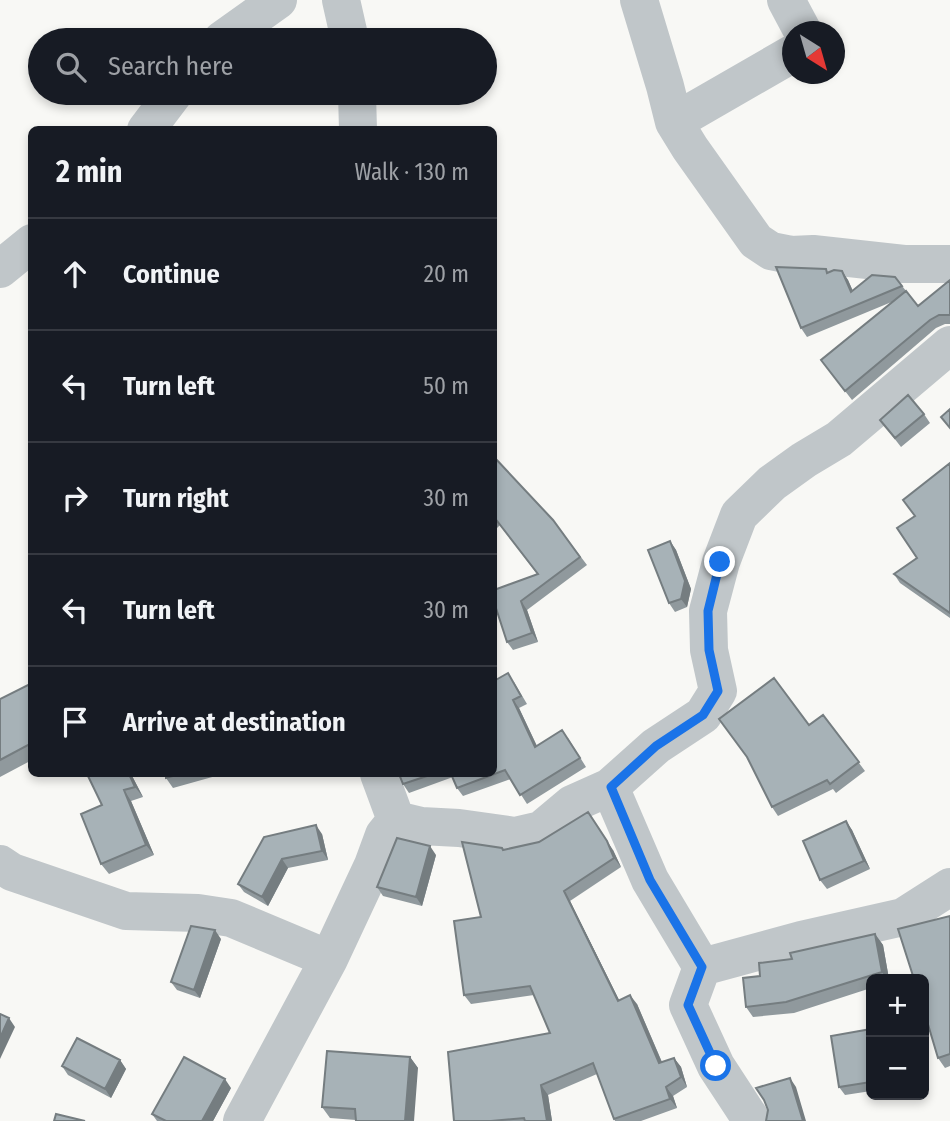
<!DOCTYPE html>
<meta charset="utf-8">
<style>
:root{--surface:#171b24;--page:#20242c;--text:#f1f3f6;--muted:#9ea1a6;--line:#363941}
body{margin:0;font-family:"Fira Sans Condensed",sans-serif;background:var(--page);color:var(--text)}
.controls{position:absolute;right:21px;bottom:21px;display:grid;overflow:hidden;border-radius:10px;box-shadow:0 4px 10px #0003}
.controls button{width:63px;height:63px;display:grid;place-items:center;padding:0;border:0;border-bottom:2px solid var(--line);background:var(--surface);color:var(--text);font:35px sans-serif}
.compass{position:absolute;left:782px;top:21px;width:63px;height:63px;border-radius:50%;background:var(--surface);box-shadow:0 4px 10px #0003;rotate:143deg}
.stop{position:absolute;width:21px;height:21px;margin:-16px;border:5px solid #1a73e8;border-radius:50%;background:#fff}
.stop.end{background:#1a73e8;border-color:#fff;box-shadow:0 2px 7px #0008}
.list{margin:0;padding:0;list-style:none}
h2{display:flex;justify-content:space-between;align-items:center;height:91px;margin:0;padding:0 28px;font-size:30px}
h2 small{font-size:23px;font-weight:400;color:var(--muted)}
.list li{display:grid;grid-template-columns:46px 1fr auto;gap:21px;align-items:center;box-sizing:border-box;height:112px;padding:0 28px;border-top:2px solid var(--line)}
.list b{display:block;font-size:26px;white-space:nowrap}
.list em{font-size:23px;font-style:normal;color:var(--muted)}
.icon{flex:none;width:38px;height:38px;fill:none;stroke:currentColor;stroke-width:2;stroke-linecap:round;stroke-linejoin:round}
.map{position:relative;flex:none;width:950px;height:1121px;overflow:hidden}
.search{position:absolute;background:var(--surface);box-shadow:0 4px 10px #0003;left:28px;top:28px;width:469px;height:77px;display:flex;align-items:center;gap:18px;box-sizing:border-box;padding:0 24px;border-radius:38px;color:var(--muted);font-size:26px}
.panel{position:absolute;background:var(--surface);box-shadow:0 4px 10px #0003;left:28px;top:126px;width:469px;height:651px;border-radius:10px}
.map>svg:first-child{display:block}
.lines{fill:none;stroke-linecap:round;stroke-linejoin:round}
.minor{stroke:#c0c6c9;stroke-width:38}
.wall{fill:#90999d}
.shaded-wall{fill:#757d80}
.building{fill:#a7b2b7;stroke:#757d80;stroke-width:2}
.route{stroke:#1a73e8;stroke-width:9}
</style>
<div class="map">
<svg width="950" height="1121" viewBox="0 0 950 1121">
<rect width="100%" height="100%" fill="#f8f8f5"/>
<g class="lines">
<path class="minor" d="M341,0l9,40
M639,0l26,86 9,36 16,26 66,93 15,10 20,4 22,-1 91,10h46
M786,0l17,32
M222,40l56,-40
M357,93l1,37
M674,122l118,-68
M146,130l28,-37
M0,269l32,-26
M379,774l17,46
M610,787l40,93 52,87 -14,38 28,61 36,55
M0,864l12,8 114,39 72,2 33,5 98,41
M702,967l99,-27 102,-23 47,-30
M242,1121l87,-162 44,-94 11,-30 12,-15 25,6 38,2 56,8 26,-6 31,-26 38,-17 46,-41 47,-31 15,-24 -9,-41 -1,-39 13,-49 18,-47 33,-32 32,-23 35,-21 111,-94"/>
</g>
<path class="wall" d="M842,271l6,9 5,11 42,-14 23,29 32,-26v44h-5l-9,4 -84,72 -31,-40 73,-59 -87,36 -6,-9 27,-55z
M924,414l6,9 -29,24 -21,-27z
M494,457l59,63 34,45 -60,45 11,32 -25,8 -6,-8 -13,-40 43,-28 -37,-49 -6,6z
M950,463v155l-50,-35 -6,-9 23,-16 -2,-42 -12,-16z
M670,541l6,9 15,39 -4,18 -12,5 -6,-9z
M514,682l13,22 -8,4 18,38 31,-8 18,29 -59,37 -16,-25 -48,17 -6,-8 -4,-11 -44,16 -6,-9 -4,-10h95z
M32,686v74l-32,17v-78z
M823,715l42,56 -29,22 -3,-4 -55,27 -6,-9 37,-82z
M131,774l12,23 -12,4 23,54 -45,19 -8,-10 1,-59z
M166,774h57l-50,14 -7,-10z
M846,821l6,9 18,39 -43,20 -7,-9z
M322,834l6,26 -40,8 -20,38 -24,-14 -6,-8z
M504,850h109l8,17 -51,34 49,99 18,4 25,58 12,-4 7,9 6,20 -14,9 4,12 -36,13h-26l-18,-47 -49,21 4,26h-98l96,-88 -16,-38 -63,9 -7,-9 17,-78z
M436,855l-14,51 -39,-10 -6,-9z
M950,916v150l-5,2 -7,-10z
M875,934l8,11 6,34h-18v9l-77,25 -41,4 -7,-10 14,-31 32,-17z
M221,939l-21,59 -23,-8 -6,-8z
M871,1029v62l-26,4 -6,-8z
M410,1057l8,11 -62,52 -26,-2 -8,-11z
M120,1060l6,9 -15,29 -43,-23 -6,-9z
M231,1088l-18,33h-56l-5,-7z"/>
<path class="shaded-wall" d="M842,271l6,9 9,21 -6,-9z
M670,541l6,9 15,39 -4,18 -6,-8z
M521,601l6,9 11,32 -6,-9z
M513,700l6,8 22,47 -6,-8z
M129,774h2l12,23 -8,-10z
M124,790l7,11 23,54 -8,-10z
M594,821l19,29 8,17 -7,-9z
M846,821l6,9 18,39 -6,-8z
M316,825l6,9 6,26 -6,-9z
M430,846l6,9 -14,51 -6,-9z
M282,859l6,9 -20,38 -6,-9z
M564,891l6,10 54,109 -6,-9z
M215,930l6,9 -21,59 -6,-8z
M875,934l8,11 6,34h-2l-5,-7z
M630,995l7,9 29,68 -7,-9z
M9,1018l6,9 -15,32v-21z
M410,1057l8,11 -4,53h-9z
M674,1058l7,9 6,20 -6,-10z
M120,1060l6,9 -15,29 -6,-9z
M790,1078l6,9 10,34h-3z
M225,1079l6,9 -18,33h-11z
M541,1085l7,10 4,26h-5z
M666,1087l7,9 4,12 -7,-9z"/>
<path class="building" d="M776,267l50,2 1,4 7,-3 8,1 9,21 21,-17 23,2 7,9 -101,42z
M950,280v35h-11l-9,5 -85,71 -24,-31 85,-69 12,15z
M908,395l16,19 -29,24 -15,-18z
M950,409v19l-9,-11z
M494,457l59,63 27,37 -59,44 11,32 -25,9 -13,-40v-12l44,-16 -44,-57z
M950,463v150l-56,-39 23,-16 -20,-30 18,-12 -12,-16z
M670,541l15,40 -4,18 -12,4 -21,-53z
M508,673l13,23 -8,4 22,47 27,-17 18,28 -60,37 -15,-25 -48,18 -6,-14h43v-93z
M774,678l35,47 14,-10 36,47 -29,22 -3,-4 -55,27 -25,-50 -28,-38z
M30,684l2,3v56l-32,17v-61z
M87,774h42l6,13 -11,3 22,55 -45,19 -20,-50 21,-9z
M166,774h14l-14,4z
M399,774h34l-30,10z
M588,812l19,29 7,17 -50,33 54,110 12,-6 29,68 15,-5 7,19 -15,10 4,12 -56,20 -21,-56 -52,22 6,36h-22l-1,-3 -33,3h-37l-6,-69 102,-19 -20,-47 -66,9 -10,-74 27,-4 -19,-75 40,6 1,2 36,-8z
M846,821l18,40 -44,19 -17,-39z
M316,825l6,26 -40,8 -20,38 -24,-13 26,-47z
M397,838l33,8 -14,51 -39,-10z
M950,916v138l-12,4 -14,-47v-32h-10l-16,-50z
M191,926l24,4 -21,60 -23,-8z
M875,934l7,38 -96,30 -40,5 -3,-29 17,-2 -1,-13 33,-4 -2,-6z
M0,1014l9,4 -9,20z
M871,1029v53l-32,5 -8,-51z
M77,1038l43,22 -15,29 -43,-23z
M327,1051l83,6 -5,64h-49l-1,-12 -33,-2z
M184,1057l41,22 -23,42h-36l-14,-7z
M790,1078l13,43h-37l2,-11 -4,-10 -8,-12z
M56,1114l29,7h-31z"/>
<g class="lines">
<path class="route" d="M716,1066l-28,-61 14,-38 -52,-87 -39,-93 45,-41 47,-31 15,-24 -9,-41 -1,-39 12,-49"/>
</g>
</svg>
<div class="controls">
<button>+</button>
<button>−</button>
</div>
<svg class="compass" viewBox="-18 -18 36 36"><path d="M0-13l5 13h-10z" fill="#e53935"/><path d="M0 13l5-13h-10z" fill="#9ea1a6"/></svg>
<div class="stop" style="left:716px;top:1066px"></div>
<div class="stop end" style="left:720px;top:562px"></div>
<div class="search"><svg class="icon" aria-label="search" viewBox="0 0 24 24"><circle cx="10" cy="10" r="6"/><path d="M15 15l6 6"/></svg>Search here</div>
<section class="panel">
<h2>2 min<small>Walk · 130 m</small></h2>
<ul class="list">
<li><svg class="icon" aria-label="ahead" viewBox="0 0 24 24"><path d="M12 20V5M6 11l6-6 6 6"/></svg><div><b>Continue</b></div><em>20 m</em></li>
<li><svg class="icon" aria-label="left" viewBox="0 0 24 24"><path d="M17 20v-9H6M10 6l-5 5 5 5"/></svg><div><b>Turn left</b></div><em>50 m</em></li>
<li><svg class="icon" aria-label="right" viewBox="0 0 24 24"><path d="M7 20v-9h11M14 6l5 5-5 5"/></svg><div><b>Turn right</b></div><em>30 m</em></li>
<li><svg class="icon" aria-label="left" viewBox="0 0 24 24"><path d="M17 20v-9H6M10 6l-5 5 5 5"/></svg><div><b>Turn left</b></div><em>30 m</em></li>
<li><svg class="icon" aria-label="arrive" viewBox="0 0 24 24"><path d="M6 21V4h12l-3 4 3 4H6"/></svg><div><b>Arrive at destination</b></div></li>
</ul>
</section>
</div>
